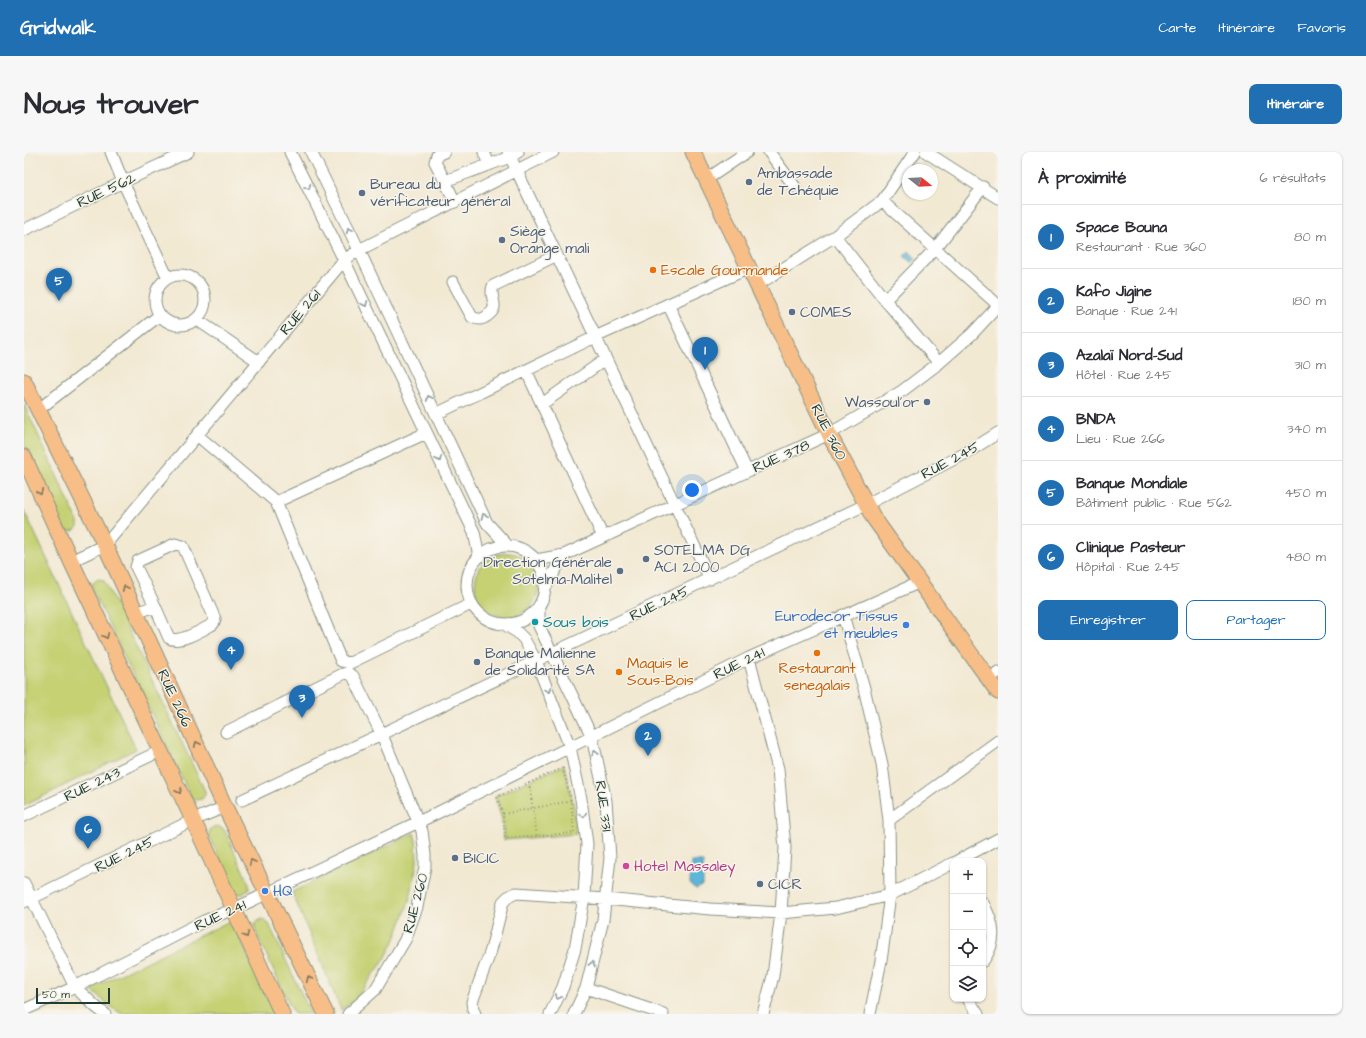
<!DOCTYPE html>
<html lang="fr">
<meta charset="utf-8">
<style>
:root{--surface:#fff;--page:#f7f7f7;--text:#2b2b33;--muted:#7c7c81;--line:#e1e1e2;--accent:#1f6fb2}
body{margin:0;font-family:"Architects Daughter",sans-serif;background:var(--page);color:var(--text)}
.controls{position:absolute;right:12px;bottom:12px;display:grid;overflow:hidden;border-radius:8px;box-shadow:0 1px 3px #0004}
.controls button{width:36px;height:36px;display:grid;place-items:center;padding:0;border:0;border-bottom:1px solid var(--line);background:var(--surface);color:var(--text);font:20px sans-serif}
.compass{position:absolute;left:878px;top:12px;width:36px;height:36px;border-radius:50%;background:var(--surface);box-shadow:0 1px 3px #0004;rotate:108deg}
.scale{position:absolute;left:12px;bottom:10px;width:74px;box-sizing:border-box;padding-left:4px;border:2px solid #1f3d34;border-top:0;font-size:11px;line-height:14px;white-space:nowrap;color:#1f3d34;-webkit-text-stroke:3px #f7f3e8;paint-order:stroke}
.you{position:absolute;left:668px;top:338px;width:14px;height:14px;margin:-10px;border:3px solid #fff;border-radius:50%;background:#1a73e8;box-shadow:0 0 0 6px #1a73e833}
.badge{display:grid;place-items:center;width:26px;height:26px;border-radius:50%;background:var(--accent);color:#fff;font-size:13px;font-weight:700}
.pin{position:absolute;translate:-50% -33px;filter:drop-shadow(0 1px 2px #0008)}
.pin::after{content:'';position:absolute;top:21px;width:14px;height:12px;background:inherit;clip-path:polygon(0 0,100% 0,50% 100%)}
.list{margin:0;padding:0;list-style:none}
h2{display:flex;justify-content:space-between;align-items:center;height:52px;margin:0;padding:0 16px;font-size:17px}
h2 small{font-size:13px;font-weight:400;color:var(--muted)}
.list li{display:grid;grid-template-columns:26px 1fr auto;gap:12px;align-items:center;box-sizing:border-box;height:64px;padding:0 16px;border-top:1px solid var(--line)}
.list b{display:block;font-size:15px;white-space:nowrap}
.list p{margin:0;font-size:13px;white-space:nowrap;color:var(--muted)}
.list em{font-size:13px;font-style:normal;color:var(--muted)}
.actions{display:flex;gap:8px;padding:12px 16px}
.actions a{flex:1;padding:9px 0;border:1px solid var(--accent);border-radius:8px;text-align:center;font-size:14px;color:var(--accent)}
.actions .main{background:var(--accent);color:#fff}
.icon{flex:none;width:22px;height:22px;fill:none;stroke:currentColor;stroke-width:2;stroke-linecap:round;stroke-linejoin:round}
.map{position:relative;flex:none;width:974px;height:862px;overflow:hidden;border-radius:8px}
header{display:flex;align-items:center;gap:24px;box-sizing:border-box;height:56px;padding:0 20px;background:var(--accent);color:#fff}
header strong{font-size:19px}
nav{display:flex;gap:22px;margin-inline-start:auto;font-size:14px}
.intro{display:flex;align-items:center;justify-content:space-between;box-sizing:border-box;height:96px;padding:0 24px}
h1{margin:0;font-size:28px}
.button{padding:10px 18px;border-radius:8px;background:var(--accent);color:#fff;font-size:14px;font-weight:700}
main{display:flex;gap:24px;padding:0 24px}
aside{flex:1;background:var(--surface);border-radius:8px;box-shadow:0 1px 3px #0004}
.map>svg:first-child{display:block}
.green{fill:#c5d173;stroke:#728754}
.water{fill:#5db7db;stroke:#3e7a88}
.lines{fill:none;stroke-linecap:round;stroke-linejoin:round}
.minor-casing{stroke:#889384;stroke-width:13}
.major-casing{stroke:#889384;stroke-width:17}
.path{stroke:#889384;stroke-width:2;stroke-dasharray:1 3;stroke-linecap:butt}
.minor{stroke:#fff;stroke-width:11}
.major{stroke:#f7be88;stroke-width:15}
.oneway{stroke:#8f9e9a}
.oneway2{stroke:#80775a}
.service-dot{fill:#5c6f8a;stroke:#f7f3e8;stroke-width:1.5}
.food-dot{fill:#e8710a;stroke:#f7f3e8;stroke-width:1.5}
.culture-dot{fill:#0f9aa8;stroke:#f7f3e8;stroke-width:1.5}
.shop-dot{fill:#3f7fe0;stroke:#f7f3e8;stroke-width:1.5}
.hotel-dot{fill:#d1479c;stroke:#f7f3e8;stroke-width:1.5}
.labels{text-anchor:middle;stroke-width:3;stroke-linejoin:round;paint-order:stroke}
.service-label{font-size:15px;fill:#4e5e75;stroke:#f7f3e8;text-anchor:start}
.street-label{font-size:15px;fill:#1f3d34;stroke:#f7f3e8}
.food-label{font-size:15px;fill:#c56008;stroke:#f7f3e8;text-anchor:start}
.shop-label{font-size:15px;fill:#366cbe;stroke:#f7f3e8;text-anchor:end}
.culture-label{font-size:15px;fill:#0d838f;stroke:#f7f3e8;text-anchor:start}
.hotel-label{font-size:15px;fill:#b23c85;stroke:#f7f3e8;text-anchor:start}
</style>
<header>
<strong>Gridwalk</strong>
<nav><a>Carte</a><a>Itinéraire</a><a>Favoris</a></nav>
</header>
<div class="intro"><h1>Nous trouver</h1><a class="button">Itinéraire</a></div>
<main>
<div class="map">
<svg width="974" height="862" viewBox="0 0 974 862">
<rect width="100%" height="100%" fill="#f7f3e8"/>
<filter id="ink" filterUnits="userSpaceOnUse"><feTurbulence type="fractalNoise" baseFrequency=".025" numOctaves="2"/><feDisplacementMap in="SourceGraphic" scale="8" xChannelSelector="R" yChannelSelector="G"/><feConvolveMatrix kernelMatrix="1 2 1 2 8 2 1 2 1" color-interpolation-filters="sRGB"/></filter>
<filter id="wash" filterUnits="userSpaceOnUse"><feTurbulence type="fractalNoise" baseFrequency=".012" numOctaves="4" result="noise"/><feDisplacementMap in="SourceGraphic" scale="16" xChannelSelector="R" yChannelSelector="G"/><feGaussianBlur stdDeviation="0.9" result="paint"/><feColorMatrix in="noise" values="0 0 0 0 0 0 0 0 0 0 0 0 0 0 0 0 0 1.4 0 .05"/><feComposite in="paint" operator="in"/></filter>
<g filter="url(#wash)">
<rect width="100%" height="100%" fill="#f2e9d3"/>
<path class="green" d="M0,252l54,118v5c-4,5 -10,6 -14,2l-40,-86z
M0,358l112,239 -112,57z
M451 433a32 32 0 1 1 64 0a32 32 0 1 1-64 0Z
M74,427l5,1 3,4 99,207v4l-3,4 -7,1 -4,-3 -98,-206 -1,-7z
M540,613l9,37 3,32 -72,6 -2,-20 -7,-24z
M193,674l7,3 25,55v5l-6,5h-5l-4,-4 -25,-54c0,-6 2,-9 8,-10z
M390,681l2,8 1,21 -7,37 -15,40 -10,20 -30,41 -14,10 -49,-118z
M238,767l7,5 42,90h-17l-39,-84v-7z
M208,768l42,94h-152l-8,-5 -24,-20z"/>
<path class="water" d="M885,99l7,8 -4,4 -8,-7z
M667,710h12v23l-7,4 -6,-5z"/>
</g>
<g filter="url(#ink)">
<g class="lines">
<defs>
<path id="minor" d="M87,0l12,30 45,96
M266,0l54,108 130,272 5,25
M287,0l48,98 128,273 21,23
M420,0l-7,3 -2,7 10,19
M460,0l5,13
M484,0l202,427
M745,0l26,35
M902,0l72,46
M689,23l34,-23
M858,49l116,104
M431,50l-10,-21 65,-24 8,-5
M0,78l99,-48 65,-30
M811,84l50,64 54,63
M131 148a25 25 0 1 1 50 0a25 25 0 1 1-50 0Z
M429,130l19,35c6,3 10,3 15,-1 15,-11 1,-16 6,-30l64,-31
M733,133l78,-49 47,-35 33,-49
M861,148l50,-51 48,-62
M644,152l79,167
M172,167l63,43
M502,218l77,167
M518,252l64,-45
M14,258l122,-95
M412,262l159,-77 154,-69
M173,283l79,67 65,159 9,2 121,-59
M252,350l150,-69
M151,392l8,2 32,73 -2,5c-11,6 -33,20 -44,14l-14,-32 -19,-39 2,-6z
M443 433a39 39 0 1 1 78 0a39 39 0 1 1-78 0Z
M512,408l28,-5 265,-121 73,-43 37,-28 33,-29 26,-28
M47,409l34,-16 239,-285 15,-10 194,-98
M521,436l19,-33
M515,454v20l53,111 14,64 4,57 -7,62 -17,68 -12,26
M112,461l19,-7
M819,463l21,73 18,76 7,56 1,75 -9,66 -11,53
M481,473l12,7 7,7 12,22 34,86 11,52 6,45 -3,53 -9,52 -12,38 -13,27
M725,506l29,111 7,79 -4,65 -8,63 -10,38
M965,527l9,-7
M202,580l117,-58 5,-1 5,3 29,59 40,96 3,24v12l-8,40 -12,33 -30,50 -27,24
M218,648l625,-296 99,-51 32,-20
M0,664l136,-65
M865,668l109,-79
M933,709l41,-22
M0,731l51,104 21,20 9,7
M0,750l169,-82 32,-13
M959,751c11,21 15,37 0,58
M562,836l77,26
M944,847l10,15
M0,858l51,-23 129,-66 30,-12 199,-94 316,-157 171,-76
M451,862l-2,-5 -1,-7 19,-52 12,-48 5,-5 8,-4 89,6 105,10 71,4 55,-5 54,-13 63,-32"/>
<path id="major" d="M669,0l136,282 44,83 125,175
M0,229l81,164 120,262 101,207
M0,305l47,104 122,259 89,194"/>
</defs>
<use href="#minor" class="minor-casing"/>
<use href="#major" class="major-casing"/>
<path class="path" d="M539,616l8,33 3,32 -69,5 -2,-24 -6,-17z
M505,631l8,53
M479,662l68,-13"/>
<use href="#minor" class="minor"/>
<use href="#major" class="major"/>
</g>
<defs><path id="oneway-chevron" d="M-2-3.5L2.5 0L-2 3.5" fill="none" stroke-width="1.6" stroke-linecap="round" stroke-linejoin="round"/></defs>
<g class="oneway">
<use href="#oneway-chevron" transform="translate(284 35) rotate(64)"/>
<use href="#oneway-chevron" transform="translate(325 78) rotate(-116)"/>
<use href="#oneway-chevron" transform="translate(341 152) rotate(65)"/>
<use href="#oneway-chevron" transform="translate(405 246) rotate(-115)"/>
<use href="#oneway-chevron" transform="translate(415 307) rotate(65)"/>
<use href="#oneway-chevron" transform="translate(460 364) rotate(-115)"/>
<use href="#oneway-chevron" transform="translate(524 538) rotate(67)"/>
<use href="#oneway-chevron" transform="translate(571 601) rotate(-102)"/>
<use href="#oneway-chevron" transform="translate(559 663) rotate(82)"/>
<use href="#oneway-chevron" transform="translate(568 812) rotate(-76)"/>
<use href="#oneway-chevron" transform="translate(534 845) rotate(116)"/>
</g>
<g class="oneway2">
<use href="#oneway-chevron" transform="translate(16 340) rotate(66)"/>
<use href="#oneway-chevron" transform="translate(101 436) rotate(-115)"/>
<use href="#oneway-chevron" transform="translate(82 484) rotate(65)"/>
<use href="#oneway-chevron" transform="translate(173 592) rotate(-115)"/>
<use href="#oneway-chevron" transform="translate(155 639) rotate(64)"/>
<use href="#oneway-chevron" transform="translate(228 710) rotate(-116)"/>
<use href="#oneway-chevron" transform="translate(222 783) rotate(65)"/>
<use href="#oneway-chevron" transform="translate(285 827) rotate(-116)"/>
</g>
</g>
<g class="service-dot">
<circle cx="725" cy="30" r="4"/>
<circle cx="338" cy="41" r="4"/>
<circle cx="478" cy="88" r="4"/>
<circle cx="768" cy="160" r="4"/>
<circle cx="903" cy="250" r="4"/>
<circle cx="622" cy="407" r="4"/>
<circle cx="596" cy="419" r="4"/>
<circle cx="453" cy="510" r="4"/>
<circle cx="431" cy="706" r="4"/>
<circle cx="736" cy="732" r="4"/>
</g>
<g class="food-dot">
<circle cx="629" cy="118" r="4"/>
<circle cx="793" cy="501" r="4"/>
<circle cx="595" cy="520" r="4"/>
</g>
<circle class="culture-dot" cx="511" cy="470" r="4"/>
<g class="shop-dot">
<circle cx="882" cy="473" r="4"/>
<circle cx="241" cy="739" r="4"/>
</g>
<circle class="hotel-dot" cx="602" cy="714" r="4"/>
<g class="labels">
<g class="service-label">
<text x="733" y="26">Ambassade<tspan x="733" dy="17">de Tchéquie</tspan></text>
<text x="346" y="37">Bureau du<tspan x="346" dy="17">vérificateur général</tspan></text>
<text x="486" y="84">Siège<tspan x="486" dy="17">Orange mali</tspan></text>
<text x="776" y="165">COMES</text>
<text x="895" y="255" text-anchor="end">Wassoul'or</text>
<text x="630" y="403">SOTELMA DG<tspan x="630" dy="17">ACI 2000</tspan></text>
<text x="588" y="415" text-anchor="end">Direction Générale<tspan x="588" dy="17">Sotelma-Malitel</tspan></text>
<text x="461" y="506">Banque Malienne<tspan x="461" dy="17">de Solidarité SA</tspan></text>
<text x="439" y="711">BICIC</text>
<text x="744" y="737">CICR</text>
</g>
<g class="street-label">
<text transform="translate(82 38) rotate(-25)" y="5">RUE 562</text>
<text transform="translate(276 160) rotate(-50)" y="5">RUE 261</text>
<text transform="translate(805 280) rotate(63)" y="5">RUE 360</text>
<text transform="translate(757 304) rotate(-24)" y="5">RUE 378</text>
<text transform="translate(926 308) rotate(-28)" y="5">RUE 245</text>
<text transform="translate(635 451) rotate(-25)" y="5">RUE 245</text>
<text transform="translate(715 511) rotate(-26)" y="5">RUE 241</text>
<text transform="translate(151 546) rotate(65)" y="5">RUE 266</text>
<text transform="translate(68 632) rotate(-26)" y="5">RUE 243</text>
<text transform="translate(580 654) rotate(82)" y="5">RUE 331</text>
<text transform="translate(100 702) rotate(-26)" y="5">RUE 245</text>
<text transform="translate(391 751) rotate(-75)" y="5">RUE 260</text>
<text transform="translate(196 763) rotate(-25)" y="5">RUE 241</text>
</g>
<g class="food-label">
<text x="637" y="123">Escale Gourmande</text>
<text x="603" y="516">Maquis le<tspan x="603" dy="17">Sous-Bois</tspan></text>
<text x="793" y="521" text-anchor="middle">Restaurant<tspan x="793" dy="17">senegalais</tspan></text>
</g>
<g class="shop-label">
<text x="874" y="469">Eurodecor Tissus<tspan x="874" dy="17">et meubles</tspan></text>
<text x="249" y="744" text-anchor="start">HQ</text>
</g>
<g class="culture-label">
<text x="519" y="475">Sous bois</text>
</g>
<g class="hotel-label">
<text x="610" y="719">Hotel Massaley</text>
</g>
</g>
</svg>
<div class="controls">
<button>+</button>
<button>−</button>
<button><svg class="icon" aria-label="locate" viewBox="0 0 24 24"><circle cx="12" cy="12" r="6"/><path d="M12 2v4M12 18v4M2 12h4M18 12h4"/></svg></button>
<button><svg class="icon" aria-label="layers" viewBox="0 0 24 24"><path d="M12 4l9 5-9 5-9-5zM3 14l9 5 9-5"/></svg></button>
</div>
<svg class="compass" viewBox="-18 -18 36 36"><path d="M0-13l5 13h-10z" fill="#e53935"/><path d="M0 13l5-13h-10z" fill="#7c7c81"/></svg>
<div class="scale">50 m</div>
<div class="you"></div>
<div class="pin badge" style="left:681px;top:218px">1</div>
<div class="pin badge" style="left:624px;top:604px">2</div>
<div class="pin badge" style="left:278px;top:566px">3</div>
<div class="pin badge" style="left:207px;top:518px">4</div>
<div class="pin badge" style="left:35px;top:149px">5</div>
<div class="pin badge" style="left:64px;top:697px">6</div>
</div>
<aside>
<h2>À proximité<small>6 résultats</small></h2>
<ul class="list">
<li><span class="badge">1</span><div><b>Space Bouna</b><p>Restaurant · Rue 360</p></div><em>80 m</em></li>
<li><span class="badge">2</span><div><b>Kafo Jigine</b><p>Banque · Rue 241</p></div><em>180 m</em></li>
<li><span class="badge">3</span><div><b>Azalaï Nord-Sud</b><p>Hôtel · Rue 245</p></div><em>310 m</em></li>
<li><span class="badge">4</span><div><b>BNDA</b><p>Lieu · Rue 266</p></div><em>340 m</em></li>
<li><span class="badge">5</span><div><b>Banque Mondiale</b><p>Bâtiment public · Rue 562</p></div><em>450 m</em></li>
<li><span class="badge">6</span><div><b>Clinique Pasteur</b><p>Hôpital · Rue 245</p></div><em>480 m</em></li>
</ul>
<div class="actions"><a class="main">Enregistrer</a><a>Partager</a></div>
</aside>
</main>
